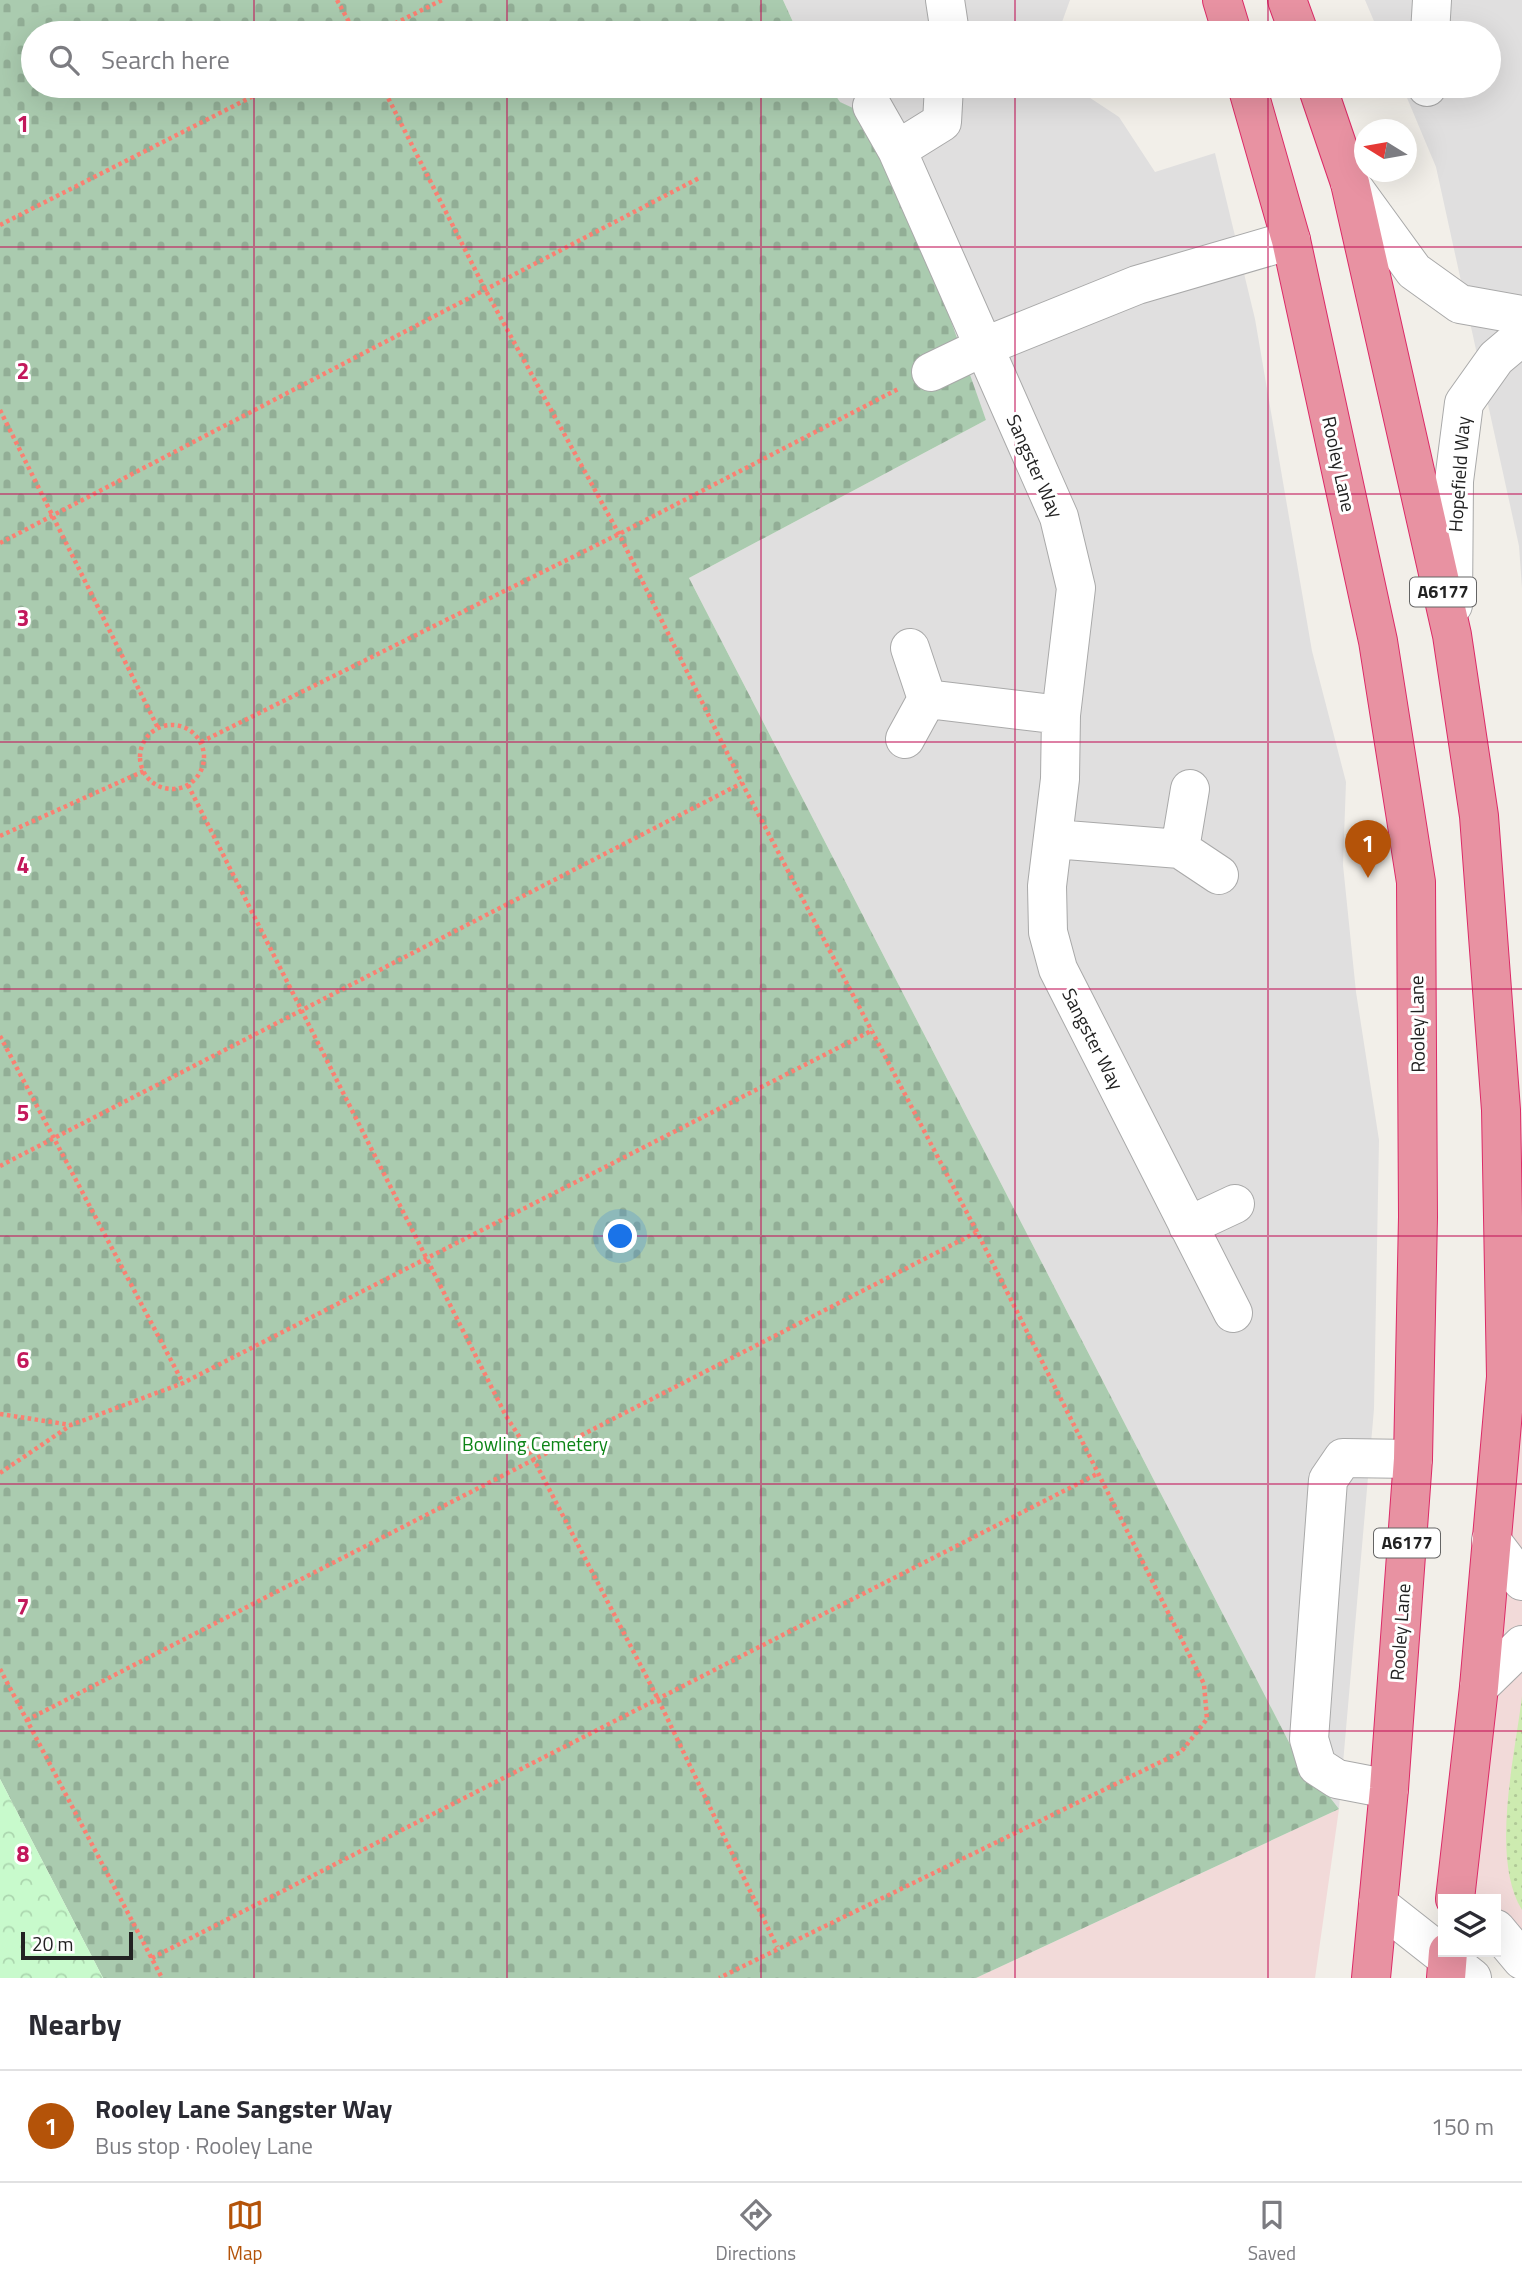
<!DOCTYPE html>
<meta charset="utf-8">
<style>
:root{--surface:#fff;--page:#f7f7f7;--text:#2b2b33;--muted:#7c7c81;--line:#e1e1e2;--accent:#b45309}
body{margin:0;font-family:"Titillium Web",sans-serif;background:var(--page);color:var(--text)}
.controls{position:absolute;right:21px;bottom:21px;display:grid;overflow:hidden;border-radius:0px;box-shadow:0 7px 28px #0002}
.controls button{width:63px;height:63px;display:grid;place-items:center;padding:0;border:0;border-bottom:2px solid var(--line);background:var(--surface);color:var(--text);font:35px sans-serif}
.compass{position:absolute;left:1354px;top:119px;width:63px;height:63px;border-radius:50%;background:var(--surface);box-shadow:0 7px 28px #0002;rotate:281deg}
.scale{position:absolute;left:21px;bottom:18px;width:112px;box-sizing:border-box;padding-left:7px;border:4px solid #222;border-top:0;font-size:19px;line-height:24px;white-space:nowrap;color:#222;-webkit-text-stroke:5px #fff;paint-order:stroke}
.you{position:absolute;left:621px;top:1237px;width:24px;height:24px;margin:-18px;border:5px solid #fff;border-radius:50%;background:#1a73e8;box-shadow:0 0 0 10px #1a73e833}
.badge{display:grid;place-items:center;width:46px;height:46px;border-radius:50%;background:var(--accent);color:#fff;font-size:23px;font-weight:700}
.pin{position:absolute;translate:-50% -58px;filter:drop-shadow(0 2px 4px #0008)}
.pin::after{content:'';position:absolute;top:37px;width:24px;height:21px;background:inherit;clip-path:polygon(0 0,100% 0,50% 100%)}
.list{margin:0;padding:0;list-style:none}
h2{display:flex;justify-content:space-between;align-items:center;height:91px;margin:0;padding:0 28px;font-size:30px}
h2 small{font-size:23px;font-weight:400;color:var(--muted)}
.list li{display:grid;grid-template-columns:46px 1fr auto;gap:21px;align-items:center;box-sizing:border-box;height:112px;padding:0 28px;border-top:2px solid var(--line)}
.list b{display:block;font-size:26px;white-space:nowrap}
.list p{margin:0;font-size:23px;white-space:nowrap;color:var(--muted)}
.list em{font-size:23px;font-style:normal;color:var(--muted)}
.icon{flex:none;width:38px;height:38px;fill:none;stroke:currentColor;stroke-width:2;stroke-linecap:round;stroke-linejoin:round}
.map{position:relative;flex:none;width:1522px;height:1978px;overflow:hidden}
.search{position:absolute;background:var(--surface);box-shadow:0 7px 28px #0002;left:21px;right:21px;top:21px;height:77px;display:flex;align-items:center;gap:18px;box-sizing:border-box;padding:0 24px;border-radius:38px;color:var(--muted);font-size:26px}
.sheet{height:203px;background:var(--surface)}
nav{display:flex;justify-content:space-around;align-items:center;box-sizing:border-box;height:98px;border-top:2px solid var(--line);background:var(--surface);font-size:19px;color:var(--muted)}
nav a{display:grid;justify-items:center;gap:4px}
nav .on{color:var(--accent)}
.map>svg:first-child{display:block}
.residential{fill:#e0dfdf}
.commercial{fill:#f2dad9}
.grass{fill:url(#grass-dots)}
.cemetery{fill:url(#cemetery-stones)}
.park{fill:url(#park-crowns)}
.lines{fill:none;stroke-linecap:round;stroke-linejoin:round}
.minor-casing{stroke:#a9a9a9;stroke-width:40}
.highway-casing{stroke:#dc2a67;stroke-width:40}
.path{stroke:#fa8072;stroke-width:4.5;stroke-dasharray:3.5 3.5;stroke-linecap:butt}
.minor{stroke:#fff;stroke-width:38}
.highway{stroke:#e892a2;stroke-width:38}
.grid{fill:none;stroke:#c2185b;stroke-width:2;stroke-opacity:0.55}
.labels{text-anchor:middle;stroke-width:6;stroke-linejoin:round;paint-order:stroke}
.shield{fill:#fff;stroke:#646464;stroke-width:2}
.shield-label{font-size:18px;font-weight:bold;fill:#222}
.street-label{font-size:19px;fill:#222;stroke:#fff}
.park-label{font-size:19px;fill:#0c8416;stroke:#fff}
.grid-label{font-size:23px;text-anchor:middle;font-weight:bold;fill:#c2185b;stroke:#fff;stroke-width:6;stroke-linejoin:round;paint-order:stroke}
</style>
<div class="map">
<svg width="1522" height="1978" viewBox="0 0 1522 1978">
<defs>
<pattern id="grass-dots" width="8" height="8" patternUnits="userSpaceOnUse" patternTransform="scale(1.75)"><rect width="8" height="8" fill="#cdebb0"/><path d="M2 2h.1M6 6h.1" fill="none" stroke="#b0c997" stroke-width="1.8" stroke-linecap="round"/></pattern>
<pattern id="cemetery-stones" width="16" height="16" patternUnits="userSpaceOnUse" patternTransform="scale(1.75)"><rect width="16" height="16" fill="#aacbaf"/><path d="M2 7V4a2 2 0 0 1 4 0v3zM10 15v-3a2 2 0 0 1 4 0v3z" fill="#92ae96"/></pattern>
<pattern id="park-crowns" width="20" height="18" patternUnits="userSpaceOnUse" patternTransform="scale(1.75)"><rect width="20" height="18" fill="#c8facc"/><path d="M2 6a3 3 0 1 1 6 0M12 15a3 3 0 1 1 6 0" fill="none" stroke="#acd6af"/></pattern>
</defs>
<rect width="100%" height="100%" fill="#f2efe9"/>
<path class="residential" d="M783,0h287l-12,33h-260z
M1365,0h157v588l-3,-42 -83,-379 -34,-81h87v-53h-110z
M829,86h243l47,31 36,55 60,-19 40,166 57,332 34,131 -3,83 13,127 23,148 -5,269 -35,400 -46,-59 -604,-1172 297,-158 -120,-306 -27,-12z"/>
<path class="commercial" d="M1522,1373v587l-26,-31v-30h-25z
M1339,1809l-24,169h-339z"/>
<path class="grass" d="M1522,1696v214c-32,-52 -7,-154 0,-214z"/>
<path class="cemetery" d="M0,0h783l15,33h-765v53h796l11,16 26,12 62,142 58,164 -297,158 604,1172 46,59 -363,169h-873l-103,-199z"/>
<path class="park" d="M0,1779l103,199h-103z"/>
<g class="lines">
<defs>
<path id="minor" d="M945,0l5,33
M1430,33l2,-33
M1427,87v-1
M872,106l25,44 162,367 17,71 -15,127 -1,64 -13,107 1,46 10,37 175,344
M897,150l45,-28 2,-36
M1350,183l64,88 46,33 62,11
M931,372l52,-25 154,-62 154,-45
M1453,605l1,-124 10,-78 32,-45 26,-22
M927,699l134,16
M905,739l22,-40 -17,-51
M1190,789l-10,60 39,26
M1054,839l126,10
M1188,1226l47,-22
M1491,1540l31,41
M1479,1687l43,-42
M1389,1789l-52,-10 -20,-13 -8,-27 19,-259 15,-22 70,1
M1378,1904l94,74
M1496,1929l26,31"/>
<path id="highway" d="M1222,0l10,33
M1287,0l12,33
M1247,86l44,154 87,401 38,241 2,335 -5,242 -24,330 -18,189
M1317,86l33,97 102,452 27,181 22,294 5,267 -27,310 -24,212
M1446,1978l2,-26"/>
</defs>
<use href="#minor" class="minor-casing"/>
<use href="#highway" class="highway-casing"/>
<path class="path" d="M337,0l18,33
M376,33l66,-33
M382,86l104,205 133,243 123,249 235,449 227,452 3,35 -26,33 -462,226
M0,225l273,-139
M0,410l158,318
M0,543l701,-366
M140 757a32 32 0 1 1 64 0a32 32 0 1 1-64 0Z
M201,742l418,-208 281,-146
M188,785l318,631 27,42 124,239 120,250
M0,836l144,-65
M0,1036l183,347
M0,1166l742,-383
M0,1414l71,11 112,-42 690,-353
M0,1473l71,-48
M0,1669l162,309
M27,1720l950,-488
M152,1958l945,-484"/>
<use href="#minor" class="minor"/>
<use href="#highway" class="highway"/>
</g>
<path class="grid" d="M254,0v33M507,0v33M761,0v33M1015,0v33M1268,0v33M254,86v1892M507,86v1892M761,86v1892M1015,86v1892M1268,86v1892M0,247h1522M0,494h1522M0,742h1522M0,989h1522M0,1236h1522M0,1484h1522M0,1731h1522"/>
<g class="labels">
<g class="shield">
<rect x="1410" y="577.5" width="66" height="29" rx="5"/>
<rect x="1374" y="1528.5" width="66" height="29" rx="5"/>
</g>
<g class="shield-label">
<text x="1443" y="598">A6177</text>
<text x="1407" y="1549">A6177</text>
</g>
<g class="street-label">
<text transform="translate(1339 464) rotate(78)" y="7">Rooley Lane</text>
<text transform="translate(1035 466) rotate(66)" y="7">Sangster Way</text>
<text transform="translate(1459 474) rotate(-86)" y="7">Hopefield Way</text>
<text transform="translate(1417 1024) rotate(-91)" y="7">Rooley Lane</text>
<text transform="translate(1093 1039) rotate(63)" y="7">Sangster Way</text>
<text transform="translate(1400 1632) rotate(-86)" y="7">Rooley Lane</text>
</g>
<g class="park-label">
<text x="535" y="1451">Bowling Cemetery</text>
</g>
</g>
<g class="grid-label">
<text x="23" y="132">1</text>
<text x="23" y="379">2</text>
<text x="23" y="626">3</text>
<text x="23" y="873">4</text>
<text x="23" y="1121">5</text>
<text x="23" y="1368">6</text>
<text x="23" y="1615">7</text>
<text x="23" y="1862">8</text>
</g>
</svg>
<div class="controls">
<button><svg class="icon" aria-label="layers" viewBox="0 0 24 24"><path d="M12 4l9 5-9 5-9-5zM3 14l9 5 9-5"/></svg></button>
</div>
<svg class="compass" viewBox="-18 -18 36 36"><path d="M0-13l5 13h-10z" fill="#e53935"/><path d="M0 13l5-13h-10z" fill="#7c7c81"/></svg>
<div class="scale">20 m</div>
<div class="you"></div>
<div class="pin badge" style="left:1368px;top:878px">1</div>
<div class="search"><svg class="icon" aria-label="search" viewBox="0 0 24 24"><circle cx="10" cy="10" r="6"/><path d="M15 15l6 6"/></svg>Search here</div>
</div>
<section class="sheet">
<h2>Nearby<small></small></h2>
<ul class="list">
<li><span class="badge">1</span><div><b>Rooley Lane Sangster Way</b><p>Bus stop · Rooley Lane</p></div><em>150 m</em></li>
</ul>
</section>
<nav>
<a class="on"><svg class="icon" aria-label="map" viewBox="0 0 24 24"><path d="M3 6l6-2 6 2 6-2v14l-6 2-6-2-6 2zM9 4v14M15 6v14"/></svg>Map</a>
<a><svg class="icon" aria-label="directions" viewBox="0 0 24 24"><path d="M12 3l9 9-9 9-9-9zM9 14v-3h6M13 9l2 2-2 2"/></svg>Directions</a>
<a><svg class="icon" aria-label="saved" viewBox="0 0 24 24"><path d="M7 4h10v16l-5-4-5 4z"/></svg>Saved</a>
</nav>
